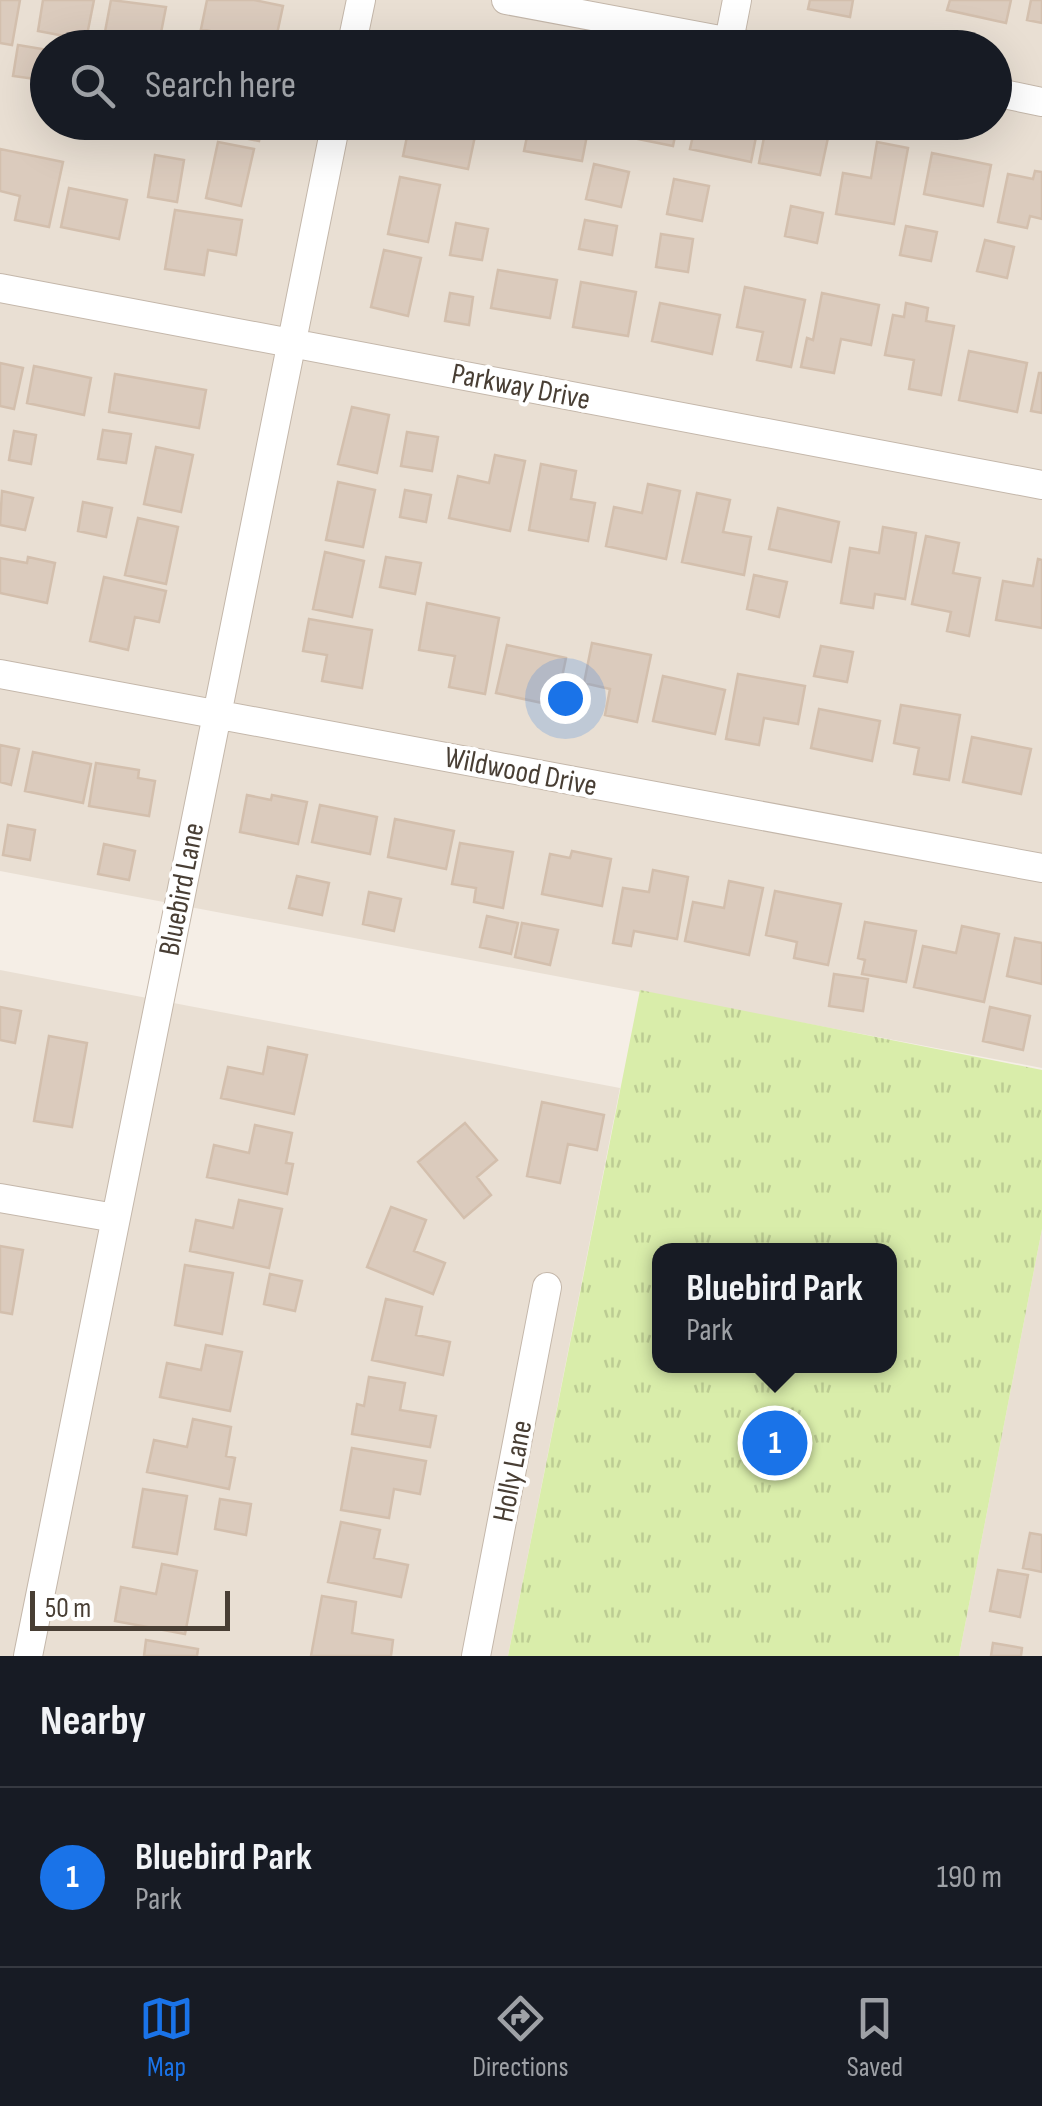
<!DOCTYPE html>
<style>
:root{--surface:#171b24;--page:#20242c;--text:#f1f3f6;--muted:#9ea1a6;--line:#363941;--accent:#1a73e8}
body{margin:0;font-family:"Sofia Sans Condensed",sans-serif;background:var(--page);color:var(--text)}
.scale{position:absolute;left:30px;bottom:25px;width:200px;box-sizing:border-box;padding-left:10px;border:5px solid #483e34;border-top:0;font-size:28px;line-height:35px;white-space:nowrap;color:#483e34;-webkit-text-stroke:8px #fff;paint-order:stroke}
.you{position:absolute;left:565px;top:698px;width:35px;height:35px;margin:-25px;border:8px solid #fff;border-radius:50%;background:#1a73e8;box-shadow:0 0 0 15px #1a73e833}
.badge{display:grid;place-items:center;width:65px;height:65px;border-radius:50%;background:var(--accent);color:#fff;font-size:32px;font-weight:700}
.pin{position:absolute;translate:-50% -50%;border:5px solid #fff;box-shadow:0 2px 10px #0006}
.popup{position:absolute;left:652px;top:1243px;width:245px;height:130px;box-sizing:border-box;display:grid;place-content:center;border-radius:20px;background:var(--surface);filter:drop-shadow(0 2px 8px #0005);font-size:32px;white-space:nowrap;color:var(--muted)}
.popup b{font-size:38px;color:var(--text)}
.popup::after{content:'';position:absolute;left:50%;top:100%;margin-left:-20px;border:20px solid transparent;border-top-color:var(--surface)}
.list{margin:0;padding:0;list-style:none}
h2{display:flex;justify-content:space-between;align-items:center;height:130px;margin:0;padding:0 40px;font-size:42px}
h2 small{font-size:32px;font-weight:400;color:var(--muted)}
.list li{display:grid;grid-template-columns:65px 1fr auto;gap:30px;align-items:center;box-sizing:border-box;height:180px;padding:0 40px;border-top:2px solid var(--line)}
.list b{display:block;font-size:38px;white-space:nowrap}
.list p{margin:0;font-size:32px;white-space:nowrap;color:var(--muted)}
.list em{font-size:32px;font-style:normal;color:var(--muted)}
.icon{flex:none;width:55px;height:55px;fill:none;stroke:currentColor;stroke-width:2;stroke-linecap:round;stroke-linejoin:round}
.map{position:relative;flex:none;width:1042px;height:1656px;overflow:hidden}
.search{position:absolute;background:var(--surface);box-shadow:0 10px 40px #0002;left:30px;right:30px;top:30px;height:110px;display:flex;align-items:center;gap:25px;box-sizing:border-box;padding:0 35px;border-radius:55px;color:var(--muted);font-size:38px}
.sheet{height:310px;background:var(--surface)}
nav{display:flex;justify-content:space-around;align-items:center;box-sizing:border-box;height:140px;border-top:2px solid var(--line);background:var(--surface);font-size:28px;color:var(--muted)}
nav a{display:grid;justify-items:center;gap:5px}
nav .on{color:var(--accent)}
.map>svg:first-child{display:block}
.residential{fill:#e9dfd3;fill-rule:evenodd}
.park{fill:url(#park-tufts);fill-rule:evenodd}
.building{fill:#dbcbbd;stroke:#d3bfad;stroke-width:2.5}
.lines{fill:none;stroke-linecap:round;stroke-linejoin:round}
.minor-casing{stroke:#c4b7aa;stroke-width:30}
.minor{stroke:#fff;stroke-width:28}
.labels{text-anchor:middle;stroke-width:8;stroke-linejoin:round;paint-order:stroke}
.street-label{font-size:30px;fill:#483e34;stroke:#fff}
</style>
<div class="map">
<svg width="1042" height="1656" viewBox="0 0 1042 1656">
<defs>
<pattern id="park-tufts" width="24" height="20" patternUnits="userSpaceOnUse" patternTransform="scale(2.5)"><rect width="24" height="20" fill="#d9edaa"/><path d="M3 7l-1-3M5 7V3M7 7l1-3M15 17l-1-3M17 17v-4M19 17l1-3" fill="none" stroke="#bccc93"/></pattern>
</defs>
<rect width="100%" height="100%" fill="#f5eee6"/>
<path class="residential" d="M0,0h1042v1068l-1042,-197zM48,48h946v74h-946z
M0,970l620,118 -112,568h-508z
M1042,1229v427h-83z"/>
<path class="park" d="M640,990l402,80v159l-83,427h-451zM660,1250h230v116h-230z"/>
<path class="building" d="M0,0h20l-8,45 -12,-2z
M43,0h51l-8,40 -48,-9z
M111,0l55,7 -8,41 -54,-11z
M207,0h47l29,6 -9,42h-34l2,-10 -41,-9z
M810,0h43l-3,17 -42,-8z
M950,0h61l-5,23 -59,-13z
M1031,0h11v23l-15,-3z
M428,33l38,6 -1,9h-40z
M18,45l30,5 -5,30 -30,-4z
M215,122h48l-4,19 -46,-9z
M410,122l29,5 1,-5h38l-10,47 -65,-13z
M530,122l59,3 -7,36 -58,-10z
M616,122h62l-5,24 -60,-12z
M696,122h63l-8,40 -61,-13z
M767,122l62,11 -9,42 -61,-12z
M218,142l36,7 -13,57 -35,-8z
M877,142l31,6 -14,76 -58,-10 7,-41 28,5z
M0,149l63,13 -14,65 -34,-7 5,-24 -20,-5z
M932,153l59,12 -8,41 -59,-12z
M155,155l29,5 -7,42 -29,-5z
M594,164l35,8 -8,35 -35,-8z
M1035,171l7,1v47l-12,-3 -3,12 -29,-6 10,-48 25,5z
M400,177l40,8 -12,57 -40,-8z
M674,179l35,7 -7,35 -35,-7z
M69,188l58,12 -8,39 -58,-12z
M791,206l32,7 -6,30 -32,-7z
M175,210l67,10 -6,35 -28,-5 -4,25 -39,-6z
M585,220l32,6 -5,29 -33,-6z
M456,223l32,6 -6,31 -32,-5z
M906,226l31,6 -6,29 -31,-6z
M661,234l32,5 -5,33 -32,-5z
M985,240l29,7 -7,31 -30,-7z
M384,250l37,8 -13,58 -37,-9z
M498,270l59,10 -7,38 -59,-10z
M581,282l55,10 -8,44 -55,-9z
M745,287l60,13 -14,67 -34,-7 6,-28 -26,-5z
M450,293l23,4 -4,28 -24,-4z
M822,293l57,12 -8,40 -30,-6 -7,34 -33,-6 6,-29 6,2z
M660,303l60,12 -8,39 -60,-13z
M906,303l22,5 -2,13 28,5 -13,69 -32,-6 5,-29 -29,-5 8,-40 11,2z
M969,351l58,12 -10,49 -58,-12z
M0,363l23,5 -9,41 -14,-3z
M34,366l57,12 -7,37 -57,-12z
M1039,373h3v40l-11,-2z
M115,374l91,16 -7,38 -90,-16z
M352,407l37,8 -12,58 -39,-9z
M103,430l28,4 -5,29 -28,-4z
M14,431l22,4 -5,29 -22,-4z
M407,432l31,5 -6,34 -31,-5z
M156,447l37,8 -12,57 -37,-8z
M495,455l30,6 -15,70 -61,-13 9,-42 31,7z
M541,464l35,7 -5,28 24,4 -7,38 -59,-11z
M338,482l37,8 -12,57 -37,-7z
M648,484l32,7 -14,68 -60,-13 8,-39 28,6z
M405,490l26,5 -5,27 -26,-5z
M2,491l31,7 -8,32 -25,-5z
M697,493l33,7 -7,32 28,5 -7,38 -62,-13z
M83,502l29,6 -6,29 -28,-6z
M778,508l61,14 -8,40 -62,-13z
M138,518l40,9 -12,57 -41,-9z
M883,527l33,6 -11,66 -30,-5 -2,14 -32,-5 9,-55 29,5z
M926,536l33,7 -6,30 27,5 -11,58 -22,-5 4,-19 -39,-8z
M325,552l39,9 -12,56 -39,-8z
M28,557l27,6 -8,40 -47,-10v-35l27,5z
M386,557l35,6 -6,31 -35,-7z
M1038,559l4,1v68l-46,-8 7,-39 30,5z
M754,575l33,7 -8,35 -32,-8z
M104,577l62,14 -7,31 -24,-5 -7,33 -38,-9z
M427,603l72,15 -14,76 -36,-7 6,-31 -36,-6z
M309,619l63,11 -10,58 -40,-7 5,-26 -24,-4z
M592,643l59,12 -14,67 -32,-7 5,-26 -26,-6z
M507,645l59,13 -10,48 -60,-13z
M821,646l32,6 -6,30 -33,-6z
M738,674l67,12 -7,38 -34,-6 -5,27 -33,-6z
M663,676l62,14 -10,44 -62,-13z
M901,705l59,10 -11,65 -35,-6 5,-26 -25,-5z
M819,709l61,12 -8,40 -61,-13z
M972,737l59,12 -10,45 -58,-12z
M0,745l19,4 -8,36 -11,-3z
M33,752l58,12 -8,39 -58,-12z
M96,763l43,7 -1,8 17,3 -6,35 -60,-10z
M247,795l24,5 1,-5 35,7 -9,42 -58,-12z
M320,805l57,12 -7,37 -58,-12z
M395,819l59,12 -8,38 -58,-12z
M8,825l27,5 -5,30 -27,-5z
M460,843l53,9 -10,56 -29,-6 2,-14 -24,-4z
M104,844l31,7 -6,29 -31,-6z
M572,851l39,8 -9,47 -60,-12 8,-40 20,4z
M653,870l35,7 -11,62 -43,-8 -3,15 -18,-3 10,-55 26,4z
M297,876l32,7 -7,32 -33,-7z
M729,881l34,7 -14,67 -64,-14 8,-39 31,6z
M775,891l66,13 -13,61 -34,-7 3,-16 -31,-7z
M369,892l32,7 -7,32 -31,-7z
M487,916l31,7 -7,31 -31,-7z
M865,922l51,9 -10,51 -44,-8 3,-14 -7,-2z
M522,923l36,7 -8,35 -35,-8z
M962,926l37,8 -15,68 -70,-15 9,-41 33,7z
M1015,938l27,5v41l-35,-8z
M834,974l34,5 -5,32 -34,-5z
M0,1007l21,4 -6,32 -15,-3z
M990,1007l40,9 -7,34 -40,-9z
M49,1036l38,7 -15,84 -38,-6z
M268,1047l39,8 -13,59 -73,-16 7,-31 35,7z
M542,1102l62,13 -7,35 -29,-6 -8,39 -33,-7z
M465,1123l32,37 -20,17 14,18 -27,23 -46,-56z
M255,1125l37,8 -6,30 7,1 -6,30 -80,-17 7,-32 35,8z
M239,1200l43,9 -13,59 -79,-17 6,-31 37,8z
M391,1207l35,13 -12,31 31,12 -12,31 -66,-27z
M0,1246l23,4 -11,64 -12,-2z
M185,1265l48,8 -11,61 -47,-9z
M270,1274l32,7 -7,30 -31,-7z
M386,1299l36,8 -6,28 34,7 -7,33 -71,-15z
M206,1345l36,7 -12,59 -70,-14 7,-34 34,7z
M369,1377l36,6 -5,27 36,6 -6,31 -78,-13 5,-30 7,2z
M193,1419l38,8 -5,29 9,2 -6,31 -82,-17 7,-32 33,7z
M352,1448l74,13 -6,33 -26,-5 -5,29 -48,-8z
M143,1489l44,7 -10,58 -44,-7z
M220,1499l31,5 -5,31 -31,-6z
M341,1522l39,8 -6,28 34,7 -7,32 -73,-15z
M1030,1533l12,2v37l-19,-4z
M162,1564l35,7 -12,63 -70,-13 6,-34 35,7z
M998,1570l30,5 -8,42 -30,-6z
M322,1596l34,6 -4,31 41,7 -2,16h-80z
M146,1640l52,9 -1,7h-53z
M993,1643l29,5 -1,8h-30z"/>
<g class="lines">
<defs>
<path id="minor" d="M506,0l257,48
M729,41l8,-41
M351,48l10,-48
M994,92l48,10
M0,288l1042,197
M0,674l1042,194
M0,1198l115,20
M28,1656l308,-1534
M476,1656l71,-369"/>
</defs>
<use href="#minor" class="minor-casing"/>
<use href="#minor" class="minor"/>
</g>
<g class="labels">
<g class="street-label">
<text transform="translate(521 386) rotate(11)" y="10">Parkway Drive</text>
<text transform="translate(521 771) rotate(11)" y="10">Wildwood Drive</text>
<text transform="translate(181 889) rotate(-79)" y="10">Bluebird Lane</text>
<text transform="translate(512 1471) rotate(-79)" y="10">Holly Lane</text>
</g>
</g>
</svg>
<div class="scale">50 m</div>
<div class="you"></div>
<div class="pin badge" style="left:775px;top:1443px">1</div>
<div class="popup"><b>Bluebird Park</b>Park</div>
<div class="search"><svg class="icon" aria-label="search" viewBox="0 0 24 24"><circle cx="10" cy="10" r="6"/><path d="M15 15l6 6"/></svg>Search here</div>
</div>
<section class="sheet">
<h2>Nearby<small></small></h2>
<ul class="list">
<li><span class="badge">1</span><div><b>Bluebird Park</b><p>Park</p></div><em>190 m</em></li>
</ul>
</section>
<nav>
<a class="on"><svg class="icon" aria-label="map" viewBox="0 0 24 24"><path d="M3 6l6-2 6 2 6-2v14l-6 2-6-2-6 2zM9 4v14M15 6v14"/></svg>Map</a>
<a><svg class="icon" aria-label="directions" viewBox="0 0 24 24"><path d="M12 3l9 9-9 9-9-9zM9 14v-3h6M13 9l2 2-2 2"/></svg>Directions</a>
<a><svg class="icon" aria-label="saved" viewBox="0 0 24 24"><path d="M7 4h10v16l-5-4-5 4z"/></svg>Saved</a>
</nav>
